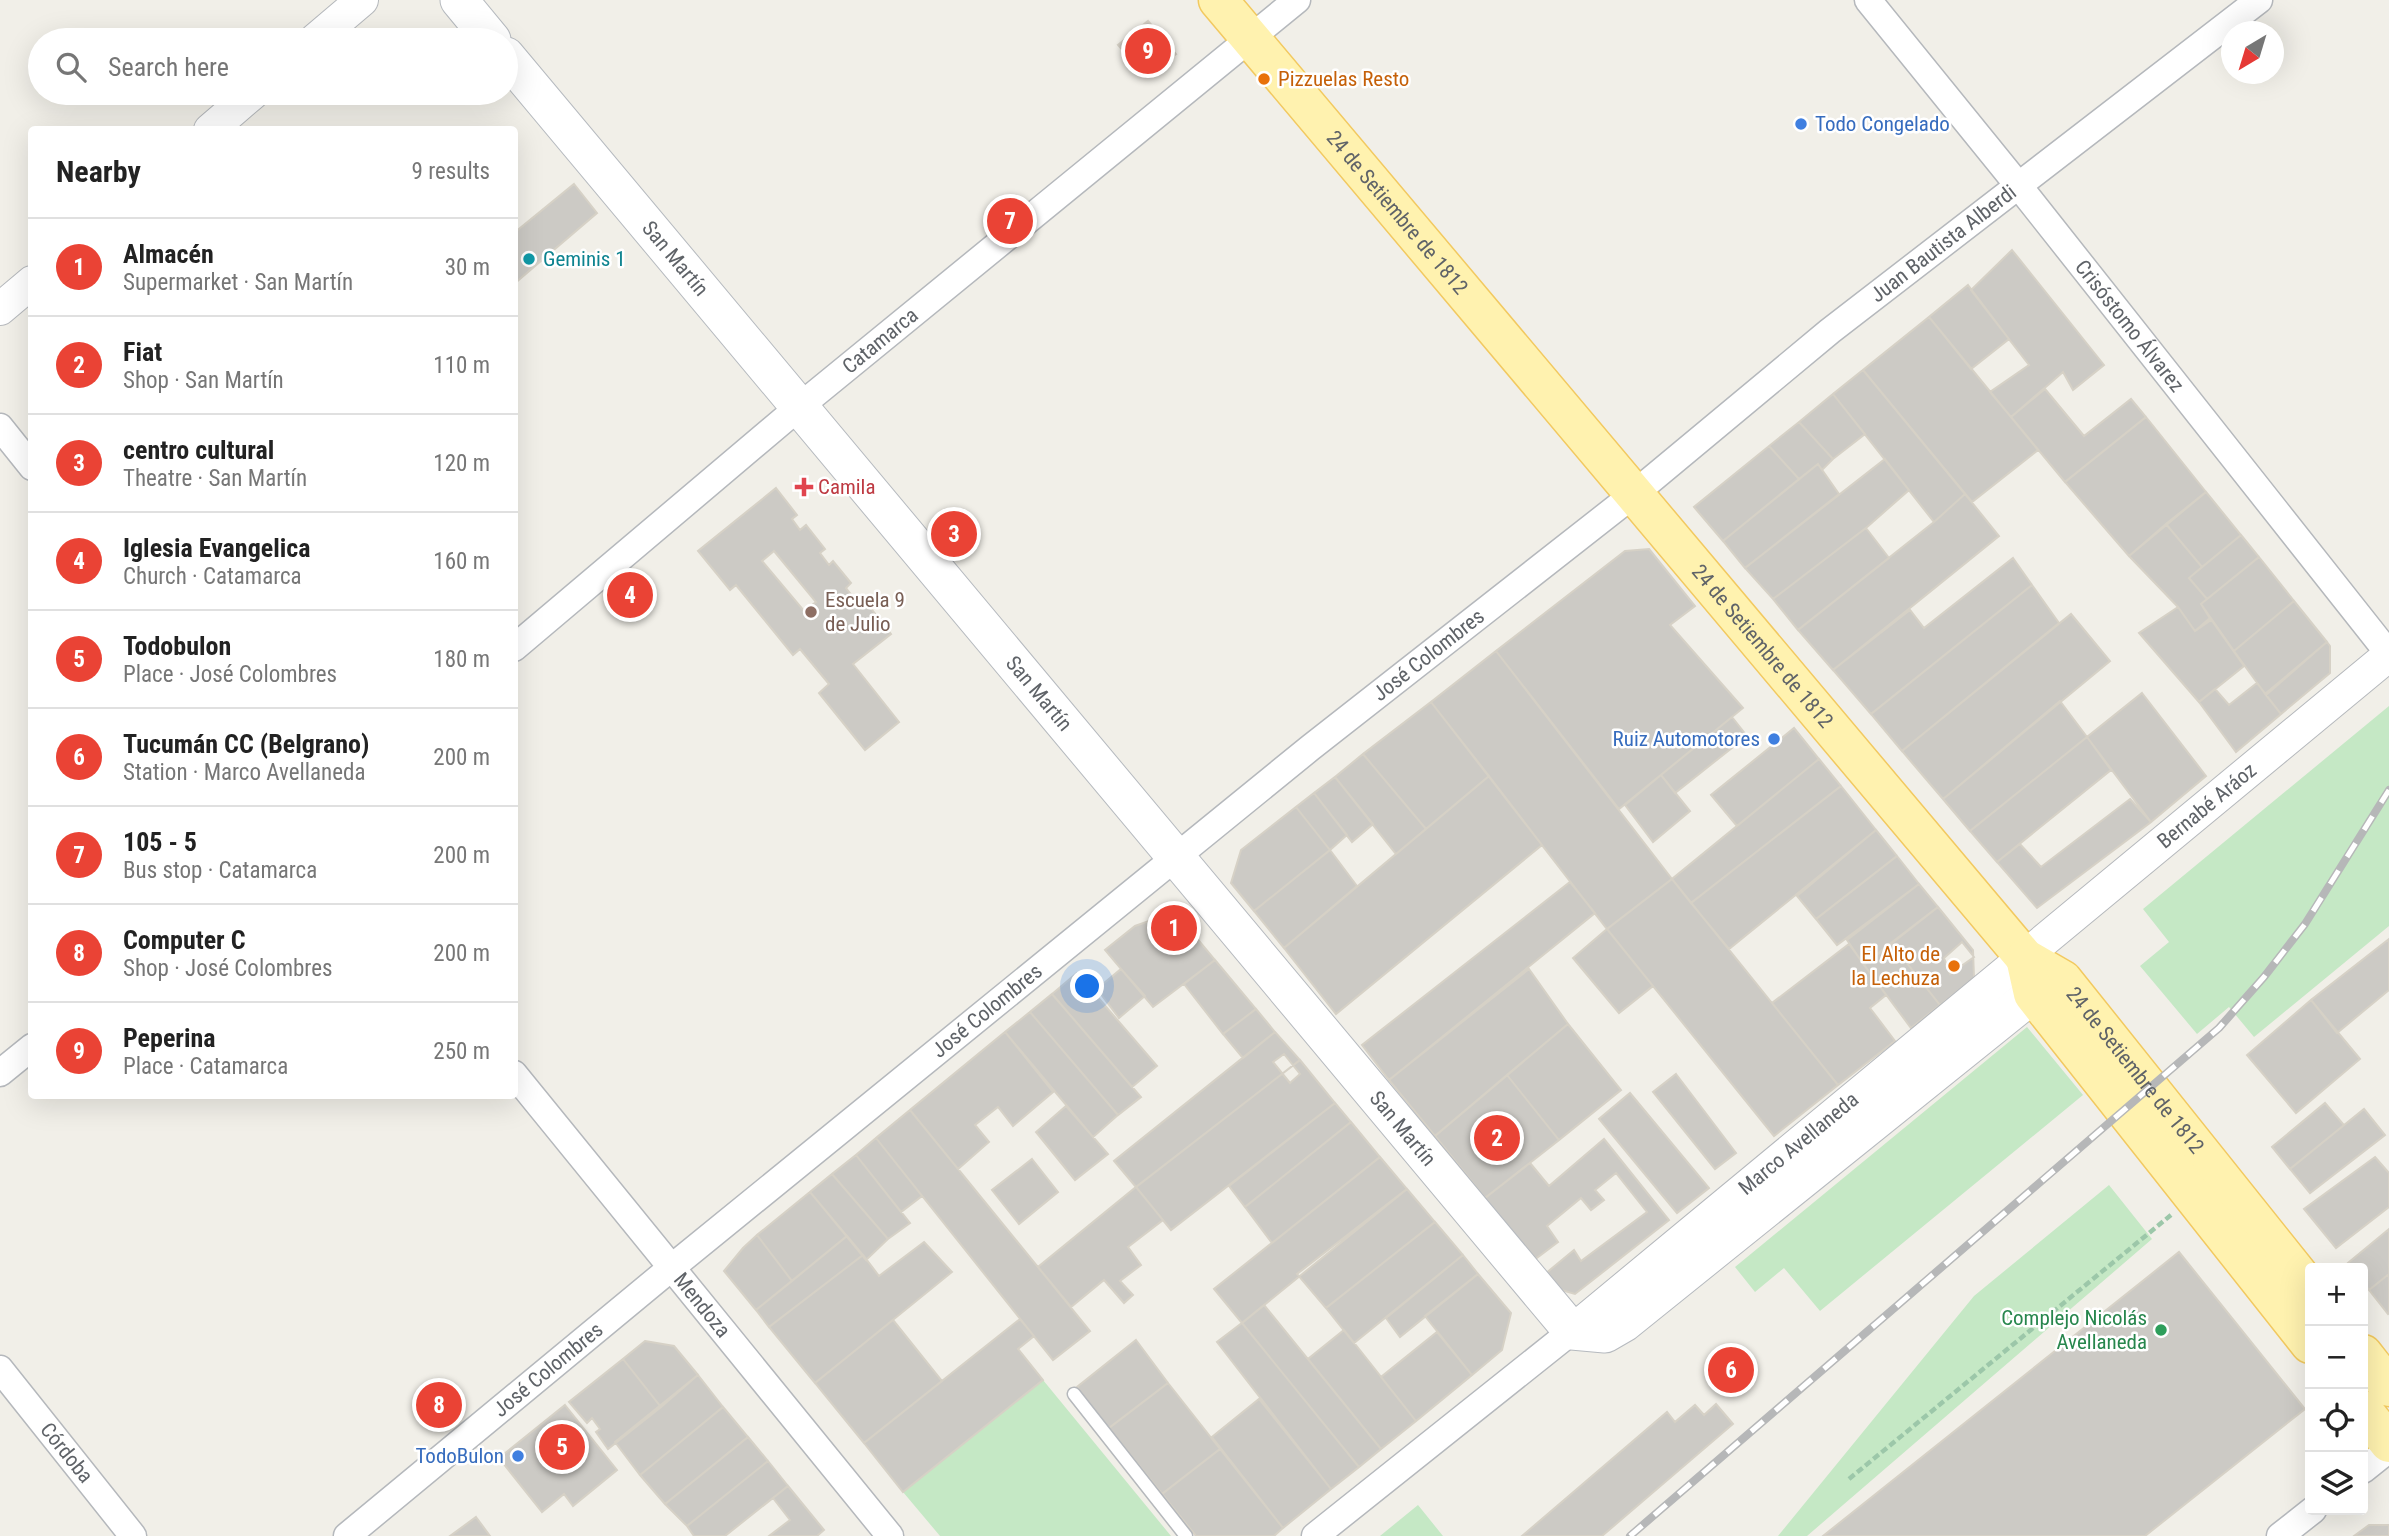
<!DOCTYPE html>
<meta charset="utf-8">
<style>
:root{--surface:#fff;--page:#f2f2f2;--text:#222;--muted:#767676;--line:#e0e0e0;--accent:#ea4335}
body{margin:0;font-family:"Roboto Condensed",sans-serif;background:var(--page);color:var(--text)}
.controls{position:absolute;right:21px;bottom:21px;display:grid;overflow:hidden;border-radius:7px;box-shadow:0 7px 28px #0002}
.controls button{width:63px;height:63px;display:grid;place-items:center;padding:0;border:0;border-bottom:2px solid var(--line);background:var(--surface);color:var(--text);font:35px sans-serif}
.compass{position:absolute;left:2221px;top:21px;width:63px;height:63px;border-radius:50%;background:var(--surface);box-shadow:0 7px 28px #0002;rotate:218deg}
.you{position:absolute;left:1088px;top:987px;width:24px;height:24px;margin:-18px;border:5px solid #fff;border-radius:50%;background:#1a73e8;box-shadow:0 0 0 10px #1a73e833}
.badge{display:grid;place-items:center;width:46px;height:46px;border-radius:50%;background:var(--accent);color:#fff;font-size:23px;font-weight:700}
.pin{position:absolute;translate:-50% -50%;border:4px solid #fff;box-shadow:0 2px 7px #0006}
.list{margin:0;padding:0;list-style:none}
h2{display:flex;justify-content:space-between;align-items:center;height:91px;margin:0;padding:0 28px;font-size:30px}
h2 small{font-size:23px;font-weight:400;color:var(--muted)}
.list li{display:grid;grid-template-columns:46px 1fr auto;gap:21px;align-items:center;box-sizing:border-box;height:98px;padding:0 28px;border-top:2px solid var(--line)}
.list b{display:block;font-size:26px;white-space:nowrap}
.list p{margin:0;font-size:23px;white-space:nowrap;color:var(--muted)}
.list em{font-size:23px;font-style:normal;color:var(--muted)}
.icon{flex:none;width:38px;height:38px;fill:none;stroke:currentColor;stroke-width:2;stroke-linecap:round;stroke-linejoin:round}
.map{position:relative;flex:none;width:2389px;height:1536px;overflow:hidden}
.search{position:absolute;background:var(--surface);box-shadow:0 7px 28px #0002;left:28px;top:28px;width:490px;height:77px;display:flex;align-items:center;gap:18px;box-sizing:border-box;padding:0 24px;border-radius:38px;color:var(--muted);font-size:26px}
.panel{position:absolute;background:var(--surface);box-shadow:0 7px 28px #0002;left:28px;top:126px;width:490px;height:973px;border-radius:7px}
.map>svg:first-child{display:block}
.green{fill:#c5e8c5}
.building{fill:#cccac5;stroke:#d6d1c6;stroke-width:2;fill-rule:evenodd}
.lines{fill:none;stroke-linecap:round;stroke-linejoin:round}
.service-casing{stroke:#b5b8bc;stroke-width:15}
.minor-casing{stroke:#b5b8bc;stroke-width:29}
.tertiary-casing{stroke:#b5b8bc;stroke-width:34}
.secondary-casing{stroke:#b6babf;stroke-width:39}
.primary-casing{stroke:#f2c960;stroke-width:41}
.path{stroke:#9cc7a9;stroke-width:4.5;stroke-dasharray:7 3.5;stroke-linecap:butt}
.service{stroke:#fff;stroke-width:12}
.minor{stroke:#fff;stroke-width:26}
.tertiary{stroke:#fff;stroke-width:32}
.secondary{stroke:#fff;stroke-width:37}
.primary{stroke:#fff2af;stroke-width:38}
.rail-casing{stroke:#b6b7b8;stroke-width:8}
.rail{stroke:#fff;stroke-width:5;stroke-dasharray:16;stroke-linecap:butt}
.food-dot{fill:#e8710a;stroke:#fff;stroke-width:2.5}
.shop-dot{fill:#3f7fe0;stroke:#fff;stroke-width:2.5}
.culture-dot{fill:#0f9aa8;stroke:#fff;stroke-width:2.5}
.health-dot{fill:#e0444e;stroke:#fff;stroke-width:2.5}
.education-dot{fill:#8d6e63;stroke:#fff;stroke-width:2.5}
.leisure-dot{fill:#2e9e5b;stroke:#fff;stroke-width:2.5}
.labels{text-anchor:middle;stroke-width:5;stroke-linejoin:round;paint-order:stroke}
.food-label{font-size:21px;fill:#c56008;stroke:#fff;text-anchor:start}
.shop-label{font-size:21px;fill:#366cbe;stroke:#fff;text-anchor:end}
.street-label{font-size:21px;fill:#5f6368;stroke:#fff}
.culture-label{font-size:21px;fill:#0d838f;stroke:#fff;text-anchor:start}
.health-label{font-size:21px;fill:#be3a42;stroke:#fff;text-anchor:start}
.education-label{font-size:21px;fill:#785e54;stroke:#fff;text-anchor:start}
.leisure-label{font-size:21px;fill:#27864d;stroke:#fff;text-anchor:end}
</style>
<div class="map">
<svg width="2389" height="1536" viewBox="0 0 2389 1536">
<rect width="100%" height="100%" fill="#f1efe8"/>
<path class="green" d="M2389,706v220l-135,111 -25,-30 -32,27 -57,-68 29,-24 -26,-33z
M2027,1027l56,68 -263,216 -36,-43 -29,24 -20,-25z
M2109,1185l43,54 -345,297h-29l196,-240z
M1043,1380l128,156h-231l-37,-44z
M1418,1505l25,31h-63z"/>
<path class="building" d="M1148,21l28,33 -30,23 -28,-32z
M574,184l23,29 -83,71v-51z
M2012,250l92,115 -31,25 -10,-18 -52,45 -21,-25 39,-27 -58,-75z
M1968,285l41,54 -38,30 -42,-52z
M1929,317l109,133 -66,52 -109,-132z
M1863,370l102,124 -31,28 -101,-128z
M2045,389l39,47 47,-37 15,18 -81,65 -54,-65z
M1833,394l32,40 -32,25 -34,-37z
M2146,417l60,75 -77,64 -64,-74z
M1799,422l34,37 -11,11 -4,-6 -19,15 -30,-33z
M1769,446l30,33 -76,62 -29,-34z
M1885,459l24,31 -43,38 -93,71 -28,-31z
M1818,464l21,30 -94,74 -22,-27z
M776,488l21,27 -5,4 8,11 6,-5 19,24 -5,4 9,12 4,-4 18,22 -5,5 11,14 5,-5 29,37 -38,30 46,58 -34,28 -46,-57 10,-9 -29,-35 -7,6 -57,-70 -6,5 -32,-39zM774,551l42,51 -12,9 -42,-50z
M2206,492l35,43 -39,32 -36,-43z
M1965,494l34,42 -166,134 -35,-40 136,-108z
M2166,524l36,43 -13,11 18,21 -6,5 10,16 -16,11 -17,-24 -49,-51z
M1866,528l23,30 -91,72 -25,-31z
M2241,535l18,22 -52,42 -18,-21z
M1649,549l46,57 -25,19 73,83 -124,101 -123,-158 129,-100z
M2259,557l35,44 -60,50 -33,-47z
M2013,558l19,27 -161,129 -38,-44 77,-60 14,18z
M2032,585l27,38 -157,128 -31,-37z
M2294,601l33,41 -61,53 -32,-44z
M2178,607l17,24 15,-13 34,48 -45,36 -60,-69z
M2071,614l39,47 -167,138 -41,-48z
M2327,642l3,4v27l-49,41 -16,-20z
M1496,651l176,228 -65,50 -176,-227z
M2257,683l24,31 -45,38 -37,-50 16,-13 14,16z
M2142,693l64,83 -55,46 -64,-85z
M2060,701l27,36 -117,94 -27,-32z
M1431,702l58,74 -63,53 -63,-75z
M1732,717l15,19 -72,57 -14,-18z
M1794,728l25,31 -82,67 -26,-31z
M2087,737l24,33 -114,92 -27,-31z
M1363,754l63,75 -30,25 -61,-77z
M1819,759l22,27 -150,117 -19,-24z
M1661,775l29,36 -37,31 -28,-37z
M1489,776l53,69 -206,169 -52,-66z
M1335,777l38,47 -21,18 -38,-49z
M1841,786l35,44 -147,119 -38,-46z
M1314,793l33,42 -17,15 -34,-43z
M2130,799l21,23 -114,86 -40,-46 23,-18 21,23z
M1296,807l34,43 -76,61 -23,-28 10,-33z
M1876,830l21,26 -81,63 -19,-23z
M1330,850l27,36 -73,62 -30,-37z
M1897,856l22,28 -82,61 -21,-26z
M1672,879l166,206 -64,51 -167,-207z
M1570,882l25,31 -206,167 -27,-35z
M1919,884l19,23 -74,58 -17,-25z
M1938,907l35,43 1,28 -34,27 -49,-62z
M1175,912l40,48 -62,47 -48,-57 30,-24z
M1177,921l5,7 -9,8 -6,-5z
M1607,929l46,57 -34,27 -46,-55z
M2389,939v51l-52,43 -26,-33z
M1962,942l12,15 -24,17 -6,-16z
M1891,943l49,62 -29,23 -47,-63z
M1849,944l37,51 -16,13 25,33 -57,44 -66,-82z
M1215,960l41,49 -33,25 -39,-50z
M1121,969l24,27 -26,22 -22,-29z
M1529,969l39,55 -133,112 -46,-56z
M1077,973l80,93 -25,21 -80,-93z
M1052,994l89,103 -23,18 -88,-103z
M2311,1000l49,59 -64,54 -49,-58z
M1256,1009l19,23 -32,26 -20,-24z
M1030,1012l88,103 -25,22 -88,-105z
M1568,1024l53,66 -62,50 -52,-65z
M1005,1032l48,60 -40,34 -15,-19 -23,18 14,17 -31,27 -48,-59z
M1275,1032l25,28 -164,127 -22,-26z
M1284,1054l16,20 -10,9 -17,-21z
M1300,1060l35,43 -164,127 -35,-43z
M1676,1074l60,79 -21,16 -62,-77z
M1507,1075l52,65 -74,58 -50,-62z
M1630,1093l79,95 -32,25 -78,-94z
M1335,1103l16,19 -106,85 -16,-21z
M2325,1103l19,22 -54,44 -18,-22z
M1066,1106l42,48 -33,26 -39,-48z
M2364,1109l21,26 -75,58 -20,-24z
M910,1110l180,221 -37,29 -177,-222z
M1351,1122l29,35 -108,86 -27,-36z
M876,1138l46,58 -21,16 -45,-57z
M1604,1139l65,81 -94,74 -17,-5 -13,-15 29,-24 7,11 66,-49 -31,-39 -21,17 9,10 -13,10 -10,-12 -34,28 11,16 -24,18 -49,-62 45,-35 19,23z
M856,1155l54,68 -22,16 -56,-65z
M1380,1157l27,32 -165,134 -28,-34z
M2375,1157l14,16v34l-53,41 -32,-39z
M1032,1159l26,33 -39,32 -27,-34z
M832,1174l56,65 -22,21 -56,-68z
M1136,1187l27,33 -35,27 13,18 -21,16 13,14 -9,8 -20,-23 -33,27 -33,-40z
M1407,1189l28,33 -109,86 -29,-34z
M810,1192l37,44 -55,45 -35,-46z
M1435,1222l28,33 -109,88 -28,-35z
M2389,1229v45l-20,16 -6,-8v-14h-11l-4,-5z
M757,1235l35,46 -36,29 -32,-39 19,-23z
M847,1236l16,19 -94,72 -13,-17z
M924,1242l28,30 -137,111 -46,-56 94,-72 16,21z
M2179,1252l126,157 -160,127h-322z
M1463,1255l15,19 -78,63 -14,-19z
M1478,1274l33,39 -9,37 -30,25 -47,-59z
M2389,1274v39l-1,1 -19,-24z
M1264,1305l117,144 -22,18 -117,-144z
M1020,1319l14,17 -16,13 25,31 -140,112 -39,-49z
M893,1320l49,61 -78,62 -49,-60z
M1242,1323l117,144 -28,22 -114,-147z
M1344,1330l72,91 -35,28 -73,-90z
M1437,1332l35,43 -56,46 -35,-44z
M1136,1340l32,43 -59,45 -32,-41z
M645,1341l29,5 24,29 -37,32 -38,-48z
M623,1359l38,48 -53,42 -12,-17 4,-3 -8,-11 -5,5 -18,-21z
M698,1375l25,32 -83,68 -25,-33z
M1168,1383l52,66 -58,45 -53,-66z
M1259,1399l72,90 -48,39 -71,-91z
M1716,1404l17,20 -131,112h-80l145,-124 8,10 20,-17 9,10z
M565,1405l52,65 -44,36 -9,-12 -22,18 -43,-54z
M723,1407l25,30 -83,67 -25,-29z
M748,1437l20,24 -81,65 -22,-22z
M1220,1449l63,79 -9,8h-78l-34,-42z
M768,1461l20,25 -63,50h-31l-7,-10z
M788,1486l36,44 -7,6h-48l21,-16 -17,-22z
M476,1517l14,19h-40z
M2369,1525h20v11h-35z"/>
<g class="lines">
<defs>
<path id="service" d="M1074,1394l112,142"/>
<g id="minor">
<path id="s1" d="M1868,0l150,185 371,469"/>
<path d="M0,427l32,40"/>
<path id="s2" d="M514,648l285,-241 498,-407"/>
<path d="M0,1073l32,-26"/>
<path id="s3" d="M514,1074l376,462"/>
<path id="s4" d="M0,1369l133,167"/>
<path d="M2363,1470l26,-21"/>
<path id="s5" d="M347,1536l324,-268 639,-520 324,-254 196,-163 429,-331"/>
<path d="M1315,1536l257,-205"/>
<path d="M2280,1536l33,-26"/>
</g>
<g id="tertiary">
<path d="M315,40l47,-40"/>
<path d="M210,130l43,-37"/>
<path d="M0,309l32,-27"/>
<path id="s6" d="M1572,1331l817,-676"/>
</g>
<g id="secondary">
<path d="M459,0l33,40"/>
<path id="s7" d="M506,56l1066,1275 33,3 19,-11 409,-329"/>
</g>
<g id="primary">
<path id="s8" d="M1218,0l807,958 38,22 247,309"/>
<path d="M2025,958l8,36 277,350"/>
<path d="M2363,1354l26,33"/>
<path d="M2363,1410l26,33"/>
</g>
</defs>
<use href="#service" class="service-casing"/>
<use href="#minor" class="minor-casing"/>
<use href="#tertiary" class="tertiary-casing"/>
<use href="#secondary" class="secondary-casing"/>
<use href="#primary" class="primary-casing"/>
<path class="path" d="M1849,1479l322,-264"/>
<use href="#service" class="service"/>
<use href="#minor" class="minor"/>
<use href="#tertiary" class="tertiary"/>
<use href="#secondary" class="secondary"/>
<use href="#primary" class="primary"/>
<defs>
<path id="rail" d="M1630,1536l589,-508 45,-51 41,-53 84,-134"/>
</defs>
<use href="#rail" class="rail-casing"/>
<use href="#rail" class="rail"/>
</g>
<g class="food-dot">
<circle cx="1264" cy="79" r="7"/>
<circle cx="1954" cy="966" r="7"/>
</g>
<g class="shop-dot">
<circle cx="1801" cy="124" r="7"/>
<circle cx="1774" cy="739" r="7"/>
<circle cx="518" cy="1456" r="7"/>
</g>
<circle class="culture-dot" cx="529" cy="259" r="7"/>
<path class="health-dot" d="M800.5 476.5h7v7h7v7h-7v7h-7v-7h-7v-7h7z"/>
<circle class="education-dot" cx="811" cy="612" r="7"/>
<circle class="leisure-dot" cx="2161" cy="1330" r="7"/>
<g class="labels">
<g class="food-label">
<text x="1278" y="86">Pizzuelas Resto</text>
<text x="1940" y="961" text-anchor="end">El Alto de<tspan x="1940" dy="24">la Lechuza</tspan></text>
</g>
<g class="shop-label">
<text x="1815" y="131" text-anchor="start">Todo Congelado</text>
<text x="1760" y="746">Ruiz Automotores</text>
<text x="504" y="1463">TodoBulon</text>
</g>
<g class="street-label">
<text dy="7" stroke="none"><textPath href="#s8" startOffset="278">24 de Setiembre de 1812</textPath></text>
<text dy="7" stroke="none"><textPath href="#s5" startOffset="2054">Juan Bautista Alberdi</textPath></text>
<text dy="7" stroke="none"><textPath href="#s7" startOffset="264">San Martín</textPath></text>
<text dy="7" stroke="none"><textPath href="#s1" startOffset="418">Crisóstomo Álvarez</textPath></text>
<text dy="7" stroke="none"><textPath href="#s2" startOffset="478">Catamarca</textPath></text>
<text dy="7" stroke="none"><textPath href="#s8" startOffset="845">24 de Setiembre de 1812</textPath></text>
<text dy="7" stroke="none"><textPath href="#s5" startOffset="1395">José Colombres</textPath></text>
<text dy="7" stroke="none"><textPath href="#s7" startOffset="831">San Martín</textPath></text>
<text dy="7" stroke="none"><textPath href="#s6" startOffset="824">Bernabé Aráoz</textPath></text>
<text dy="7" stroke="none"><textPath href="#s5" startOffset="828">José Colombres</textPath></text>
<text dy="7" stroke="none"><textPath href="#s8" startOffset="1412">24 de Setiembre de 1812</textPath></text>
<text dy="7" stroke="none"><textPath href="#s7" startOffset="1398">San Martín</textPath></text>
<text dy="7" stroke="none"><textPath href="#s6" startOffset="294">Marco Avellaneda</textPath></text>
<text dy="7" stroke="none"><textPath href="#s3" startOffset="298">Mendoza</textPath></text>
<text dy="7" stroke="none"><textPath href="#s5" startOffset="261">José Colombres</textPath></text>
<text dy="7" stroke="none"><textPath href="#s4" startOffset="107">Córdoba</textPath></text>
</g>
<g class="culture-label">
<text x="543" y="266">Geminis 1</text>
</g>
<g class="health-label">
<text x="818" y="494">Camila</text>
</g>
<g class="education-label">
<text x="825" y="607">Escuela 9<tspan x="825" dy="24">de Julio</tspan></text>
</g>
<g class="leisure-label">
<text x="2147" y="1325">Complejo Nicolás<tspan x="2147" dy="24">Avellaneda</tspan></text>
</g>
</g>
</svg>
<div class="controls">
<button>+</button>
<button>−</button>
<button><svg class="icon" aria-label="locate" viewBox="0 0 24 24"><circle cx="12" cy="12" r="6"/><path d="M12 2v4M12 18v4M2 12h4M18 12h4"/></svg></button>
<button><svg class="icon" aria-label="layers" viewBox="0 0 24 24"><path d="M12 4l9 5-9 5-9-5zM3 14l9 5 9-5"/></svg></button>
</div>
<svg class="compass" viewBox="-18 -18 36 36"><path d="M0-13l5 13h-10z" fill="#e53935"/><path d="M0 13l5-13h-10z" fill="#767676"/></svg>
<div class="you"></div>
<div class="pin badge" style="left:1174px;top:928px">1</div>
<div class="pin badge" style="left:1497px;top:1138px">2</div>
<div class="pin badge" style="left:954px;top:534px">3</div>
<div class="pin badge" style="left:630px;top:595px">4</div>
<div class="pin badge" style="left:562px;top:1447px">5</div>
<div class="pin badge" style="left:1731px;top:1370px">6</div>
<div class="pin badge" style="left:1010px;top:221px">7</div>
<div class="pin badge" style="left:439px;top:1405px">8</div>
<div class="pin badge" style="left:1148px;top:51px">9</div>
<div class="search"><svg class="icon" aria-label="search" viewBox="0 0 24 24"><circle cx="10" cy="10" r="6"/><path d="M15 15l6 6"/></svg>Search here</div>
<section class="panel">
<h2>Nearby<small>9 results</small></h2>
<ul class="list">
<li><span class="badge">1</span><div><b>Almacén</b><p>Supermarket · San Martín</p></div><em>30 m</em></li>
<li><span class="badge">2</span><div><b>Fiat</b><p>Shop · San Martín</p></div><em>110 m</em></li>
<li><span class="badge">3</span><div><b>centro cultural</b><p>Theatre · San Martín</p></div><em>120 m</em></li>
<li><span class="badge">4</span><div><b>Iglesia Evangelica</b><p>Church · Catamarca</p></div><em>160 m</em></li>
<li><span class="badge">5</span><div><b>Todobulon</b><p>Place · José Colombres</p></div><em>180 m</em></li>
<li><span class="badge">6</span><div><b>Tucumán CC (Belgrano)</b><p>Station · Marco Avellaneda</p></div><em>200 m</em></li>
<li><span class="badge">7</span><div><b>105 - 5</b><p>Bus stop · Catamarca</p></div><em>200 m</em></li>
<li><span class="badge">8</span><div><b>Computer C</b><p>Shop · José Colombres</p></div><em>200 m</em></li>
<li><span class="badge">9</span><div><b>Peperina</b><p>Place · Catamarca</p></div><em>250 m</em></li>
</ul>
</section>
</div>
